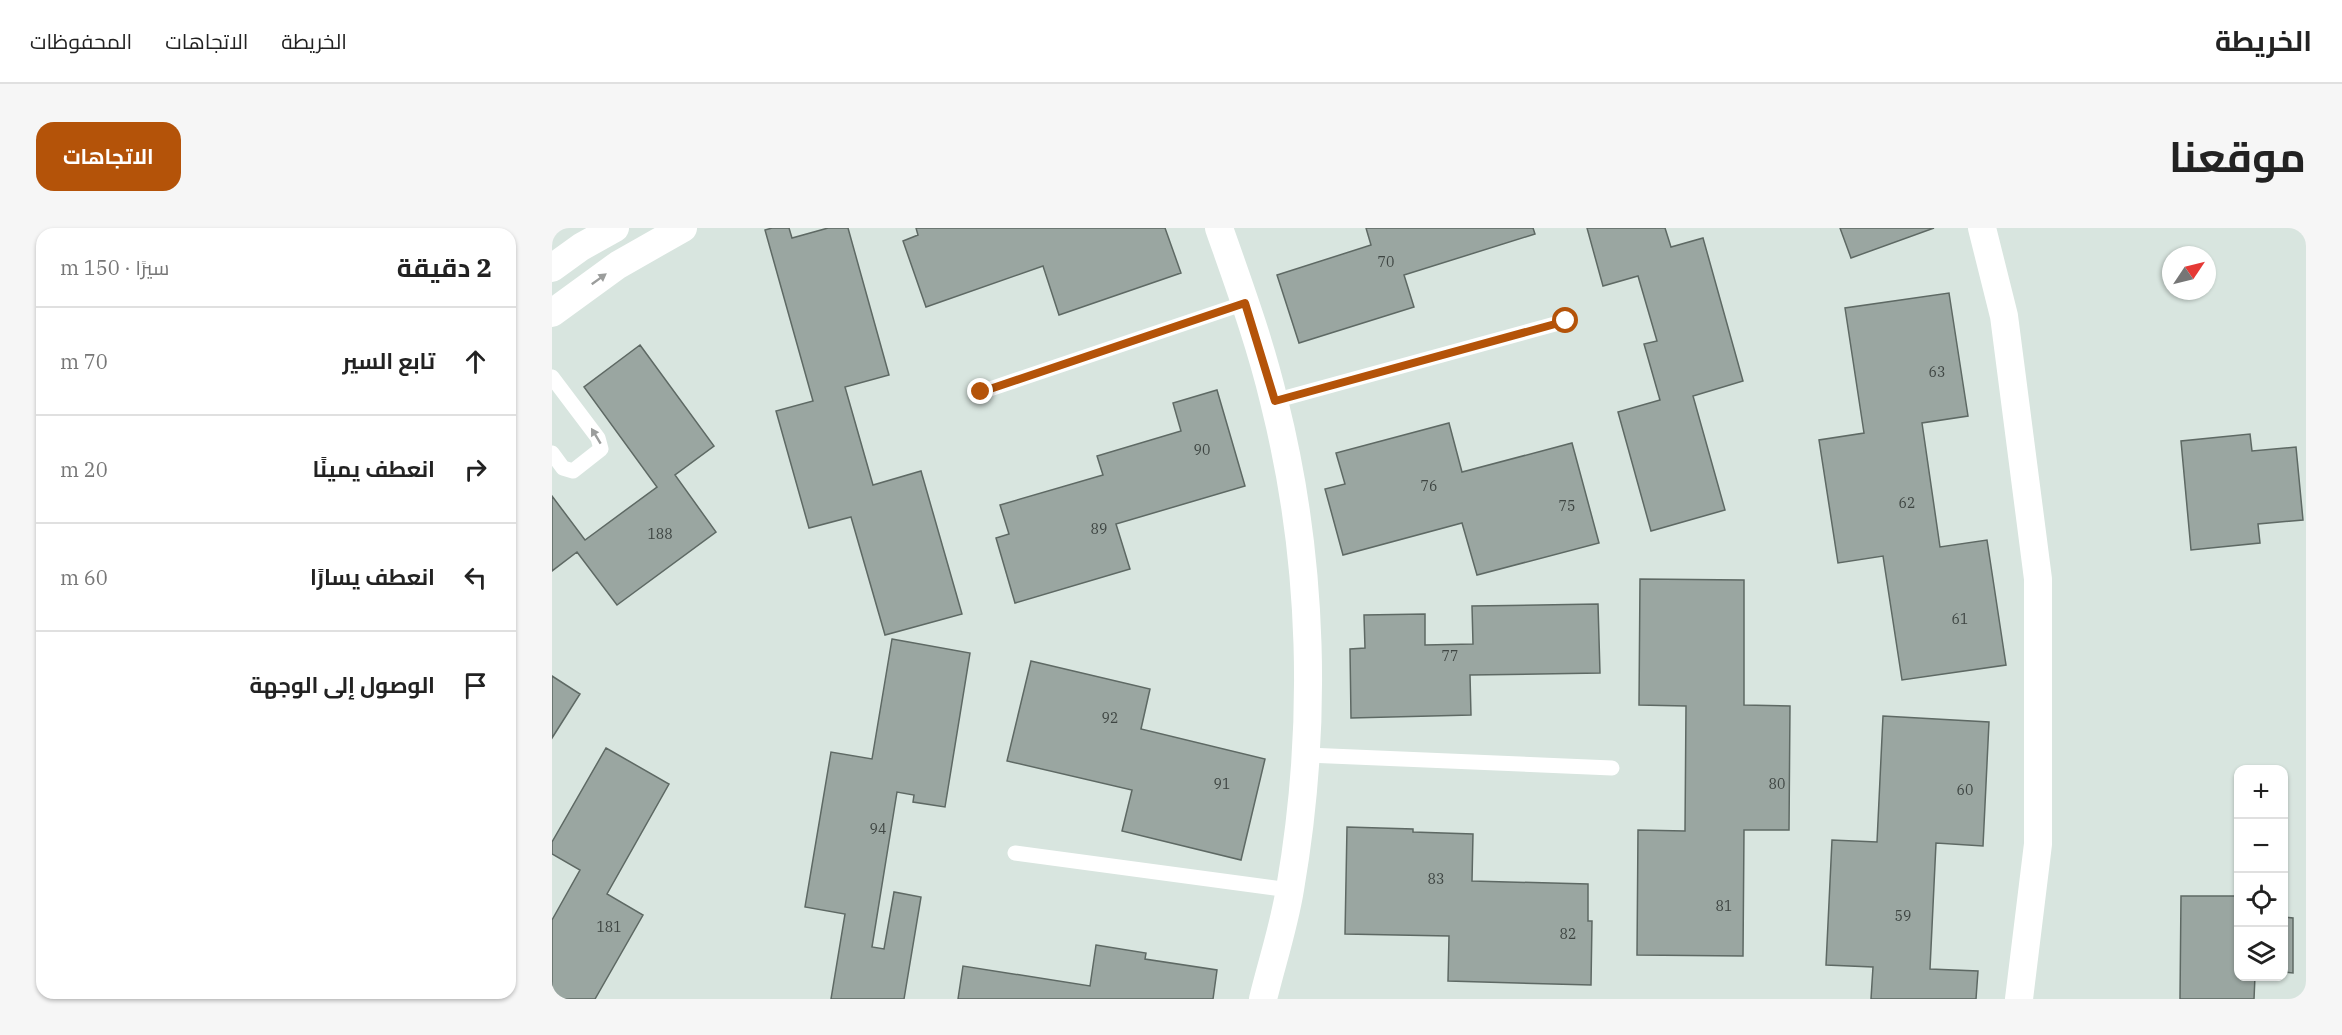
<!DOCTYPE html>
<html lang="ar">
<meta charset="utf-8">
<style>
:root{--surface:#fff;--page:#f6f6f6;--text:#222;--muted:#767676;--line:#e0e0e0;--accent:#b45309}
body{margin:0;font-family:"IBM Plex Serif",Cairo,serif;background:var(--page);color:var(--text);direction:rtl}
.controls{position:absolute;right:18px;bottom:18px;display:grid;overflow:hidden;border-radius:12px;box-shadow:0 2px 4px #0004}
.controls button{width:54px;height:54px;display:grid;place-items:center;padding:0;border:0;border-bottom:2px solid var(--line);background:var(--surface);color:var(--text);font:30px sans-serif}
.compass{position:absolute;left:1610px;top:18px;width:54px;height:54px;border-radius:50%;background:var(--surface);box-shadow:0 2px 4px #0004;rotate:55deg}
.stop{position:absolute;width:18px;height:18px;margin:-14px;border:4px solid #b45309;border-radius:50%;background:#fff}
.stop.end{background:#b45309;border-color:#fff;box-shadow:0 2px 6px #0008}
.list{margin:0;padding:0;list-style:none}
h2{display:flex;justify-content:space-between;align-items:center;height:78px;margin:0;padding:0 24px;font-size:26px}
h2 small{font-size:20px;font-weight:400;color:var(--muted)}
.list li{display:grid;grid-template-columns:39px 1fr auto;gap:18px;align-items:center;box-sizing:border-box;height:108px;padding:0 24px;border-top:2px solid var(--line)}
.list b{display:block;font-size:22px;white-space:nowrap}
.list em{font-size:20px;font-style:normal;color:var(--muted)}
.icon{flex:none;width:33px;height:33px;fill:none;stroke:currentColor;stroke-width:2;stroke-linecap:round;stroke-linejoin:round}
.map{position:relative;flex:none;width:1754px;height:771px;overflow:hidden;direction:ltr;border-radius:18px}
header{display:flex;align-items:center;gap:36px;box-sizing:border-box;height:84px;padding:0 30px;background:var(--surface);border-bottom:2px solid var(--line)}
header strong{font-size:28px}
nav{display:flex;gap:33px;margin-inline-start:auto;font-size:21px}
.intro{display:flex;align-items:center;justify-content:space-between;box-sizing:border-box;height:144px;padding:0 36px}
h1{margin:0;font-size:42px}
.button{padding:15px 27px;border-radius:18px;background:var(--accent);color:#fff;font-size:21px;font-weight:700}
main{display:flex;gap:36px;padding:0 36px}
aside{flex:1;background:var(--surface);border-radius:18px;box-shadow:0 2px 4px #0004}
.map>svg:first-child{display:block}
.building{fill:#9aa6a1;stroke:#5e6964;stroke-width:1.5}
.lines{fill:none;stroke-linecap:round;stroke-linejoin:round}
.service{stroke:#fff;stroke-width:15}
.minor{stroke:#fff;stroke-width:28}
.oneway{fill:#9b9d9c}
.route{stroke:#b45309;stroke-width:8}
.labels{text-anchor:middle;stroke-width:6;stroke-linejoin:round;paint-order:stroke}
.number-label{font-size:14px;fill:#3e4542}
</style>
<header>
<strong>الخريطة</strong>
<nav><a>الخريطة</a><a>الاتجاهات</a><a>المحفوظات</a></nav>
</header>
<div class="intro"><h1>موقعنا</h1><a class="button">الاتجاهات</a></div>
<main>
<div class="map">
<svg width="1754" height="771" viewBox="0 0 1754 771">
<rect width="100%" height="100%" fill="#d8e5df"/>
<path class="building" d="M220,0h17l3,10 36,-10h20l41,147 -44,12 28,98 48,-14 41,143 -77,21 -34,-118 -42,11 -33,-117 37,-10 -48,-171z
M364,0h249l16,45 -122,42 -16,-49 -117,41 -23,-66 15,-6z
M814,0h167l2,6 -131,41 10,32 -115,36 -22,-68 94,-30z
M1035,0h78l6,19 32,-9 40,143 -50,15 32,114 -74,21 -33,-119 42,-12 -16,-56 13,-3 -19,-65 -35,10z
M1288,0h94l-83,30z
M1397,65l19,123 -46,7 18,124 47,-7 19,125 -104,15 -19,-124 -45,7 -19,-123 45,-7 -19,-125z
M88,117l74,101 -39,29 41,57 -99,73 -40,-53 -25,19v-75l33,44 72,-53 -73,-100z
M665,162l28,96 -129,38 14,45 -115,34 -19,-65 13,-4 -9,-29 103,-30 -6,-19 84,-25 -8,-28z
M897,195l13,49 110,-29 27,100 -122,32 -15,-52 -119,32 -18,-66 20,-5 -9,-31z
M1698,206l2,17 44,-4 7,73 -45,4 2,19 -69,7 -10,-109z
M1088,351l104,1v125l46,1 -1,124h-45l-1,126 -106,-1 1,-125 47,1 1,-125 -47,-1z
M1046,376l2,69 -130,2 1,40 -120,3 -1,-69 15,-1 -1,-33 61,-1v31l48,-1 -1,-38z
M340,411l78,14 -25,154 -32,-5 1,-7 -17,-3 -25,155 12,2 10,-57 27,5 -17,102h-73l14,-85 -40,-7 26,-155 41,7z
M479,433l119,28 -9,40 124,30 -24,101 -119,-29 10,-41 -125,-29z
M0,448l28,18 -28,44z
M1331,488l106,6 -6,124 -47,-3 -6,126 48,2 -2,28h-105l2,-32 -47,-2 6,-125 45,2z
M54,520l63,36 -62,110 36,21 -48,84h-43v-79l28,-50 -28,-16v-12z
M795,599l66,2v3l60,2 -1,47 116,3v37h4l-1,64 -143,-4 1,-45 -104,-2z
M1629,668h57v80h17l-1,23h-74z
M1732,689l9,1v55l-9,-1z
M544,717l50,8 -1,6 72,11 -4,29h-255l5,-33 127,20z"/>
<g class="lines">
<path class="service" d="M0,149l46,61 3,11 -28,22 -10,-3 -11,-15
M429,164l264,-89
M722,173l292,-80
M755,527l305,13
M463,625l275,37"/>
<path class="minor" d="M667,0c20,57 41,114 55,173 40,159 44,326 16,488 -6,37 -18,73 -27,110
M1430,0l22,88 34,263v265l-19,155
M0,40l29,-21 34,-19
M0,85l66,-48 65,-37"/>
</g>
<defs><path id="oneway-solid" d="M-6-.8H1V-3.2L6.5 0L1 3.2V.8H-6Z" transform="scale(1.5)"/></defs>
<g class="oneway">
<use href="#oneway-solid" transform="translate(47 51) rotate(-36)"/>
<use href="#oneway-solid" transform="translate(44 208) rotate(-121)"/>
</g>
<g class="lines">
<path class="route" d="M429,164l264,-89 30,98 291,-80"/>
</g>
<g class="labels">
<g class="number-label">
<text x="834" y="39">70</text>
<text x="1385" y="149">63</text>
<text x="650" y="227">90</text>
<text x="877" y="263">76</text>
<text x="1355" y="280">62</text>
<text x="1015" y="283">75</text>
<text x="547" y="306">89</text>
<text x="108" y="311">188</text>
<text x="1408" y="396">61</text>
<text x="898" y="433">77</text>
<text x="558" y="495">92</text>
<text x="670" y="561">91</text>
<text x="1225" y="561">80</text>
<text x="1413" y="567">60</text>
<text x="326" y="606">94</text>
<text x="884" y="656">83</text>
<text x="1172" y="683">81</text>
<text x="1351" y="693">59</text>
<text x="57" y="704">181</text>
<text x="1016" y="711">82</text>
</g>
</g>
</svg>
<div class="controls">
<button>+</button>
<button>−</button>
<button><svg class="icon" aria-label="locate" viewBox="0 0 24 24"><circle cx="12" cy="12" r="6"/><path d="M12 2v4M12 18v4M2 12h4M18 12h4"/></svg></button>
<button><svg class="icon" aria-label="layers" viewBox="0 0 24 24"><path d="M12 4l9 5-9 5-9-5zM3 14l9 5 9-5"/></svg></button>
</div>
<svg class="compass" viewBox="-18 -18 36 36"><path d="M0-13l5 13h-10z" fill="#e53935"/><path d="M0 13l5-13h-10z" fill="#767676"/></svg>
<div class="stop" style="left:1014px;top:93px"></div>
<div class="stop end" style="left:429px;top:164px"></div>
</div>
<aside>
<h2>2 دقيقة<small>سيرًا · 150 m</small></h2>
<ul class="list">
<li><svg class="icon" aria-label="ahead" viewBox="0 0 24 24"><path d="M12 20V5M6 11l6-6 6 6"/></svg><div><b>تابع السير</b></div><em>70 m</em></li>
<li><svg class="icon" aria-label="right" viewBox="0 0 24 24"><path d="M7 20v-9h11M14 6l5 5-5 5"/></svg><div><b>انعطف يمينًا</b></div><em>20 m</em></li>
<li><svg class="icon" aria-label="left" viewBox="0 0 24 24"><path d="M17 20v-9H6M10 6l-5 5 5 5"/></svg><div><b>انعطف يسارًا</b></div><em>60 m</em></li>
<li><svg class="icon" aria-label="arrive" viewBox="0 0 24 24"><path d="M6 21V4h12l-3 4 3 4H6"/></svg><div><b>الوصول إلى الوجهة</b></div></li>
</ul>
</aside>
</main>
